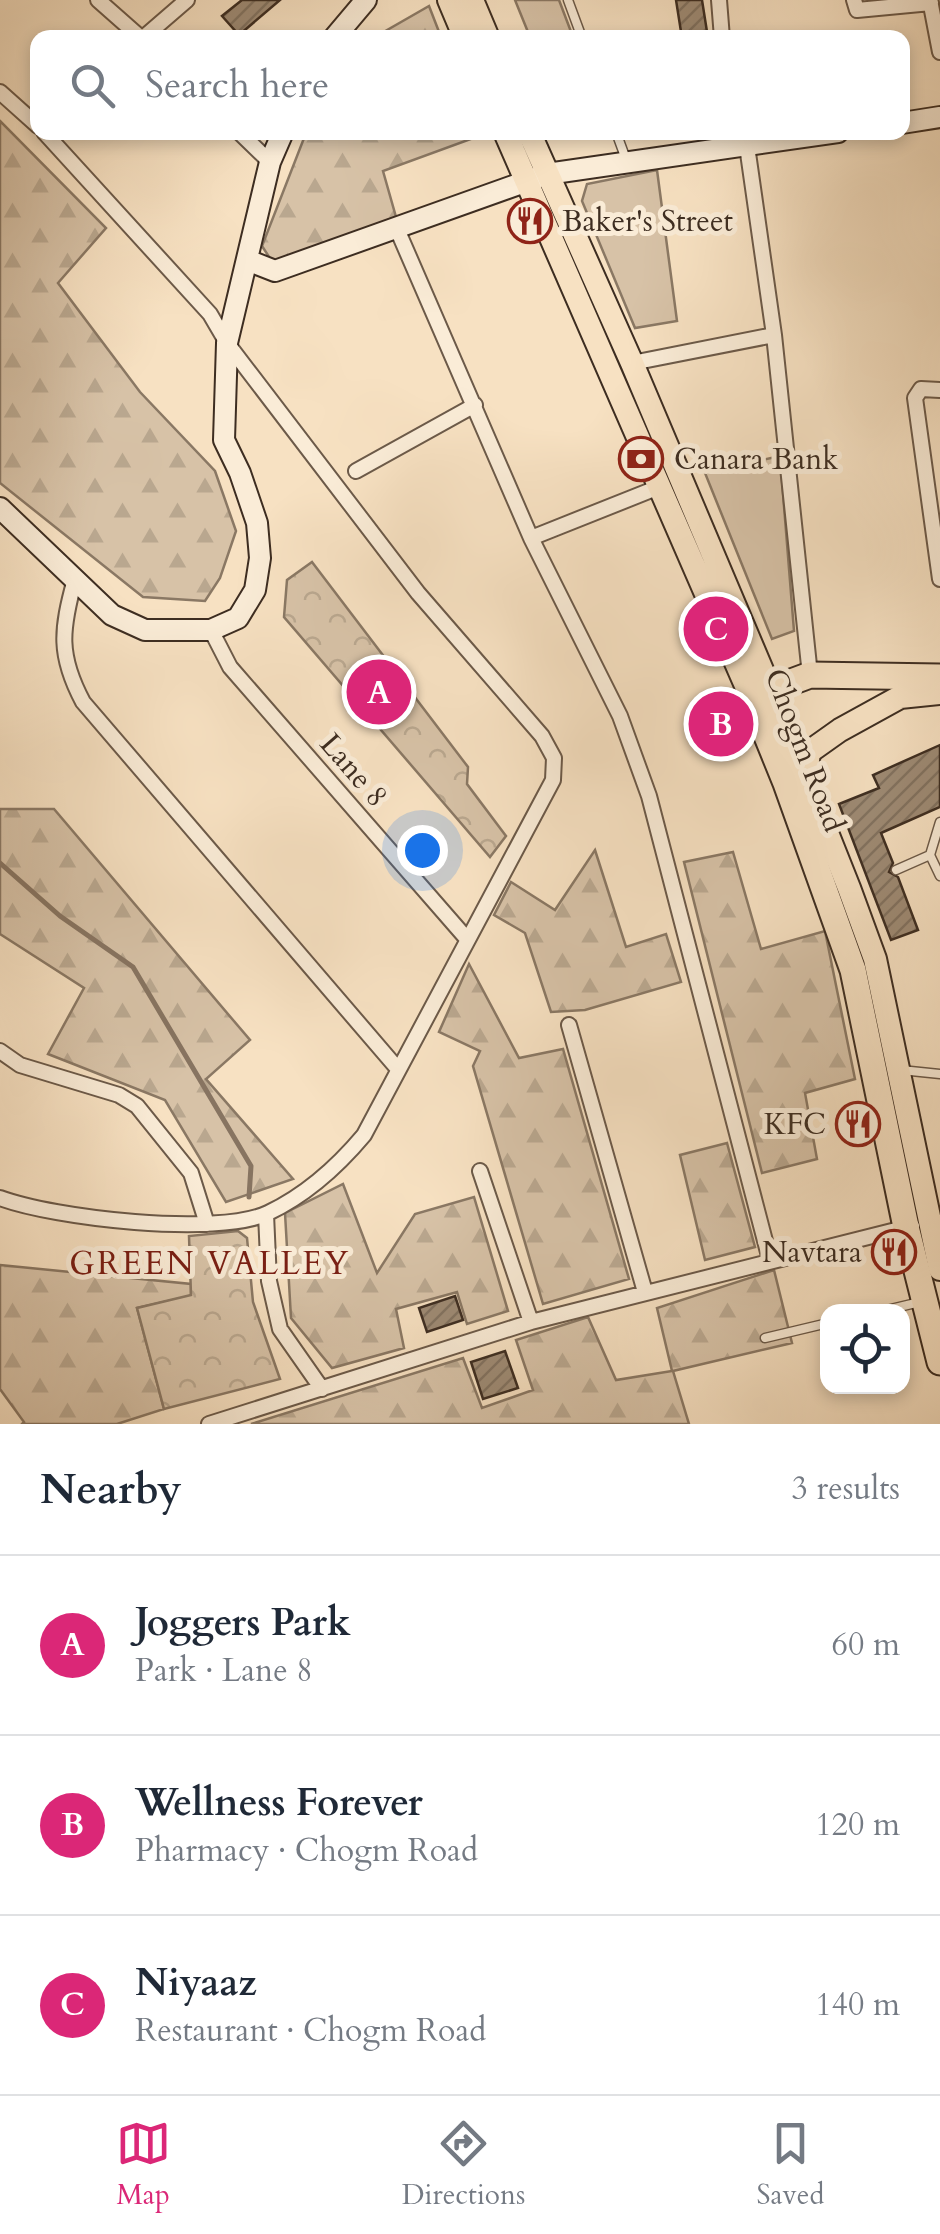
<!DOCTYPE html>
<meta charset="utf-8">
<style>
:root{--surface:#fff;--page:#f6f6f7;--text:#1f2937;--muted:#747a83;--line:#e0e1e3;--accent:#db2777}
body{margin:0;font-family:Cardo,serif;background:var(--page);color:var(--text)}
.controls{position:absolute;right:30px;bottom:30px;display:grid;overflow:hidden;border-radius:20px;box-shadow:0 5px 15px #0003}
.controls button{width:90px;height:90px;display:grid;place-items:center;padding:0;border:0;border-bottom:2px solid var(--line);background:var(--surface);color:var(--text);font:50px sans-serif}
.you{position:absolute;left:422px;top:850px;width:35px;height:35px;margin:-25px;border:8px solid #fff;border-radius:50%;background:#1a73e8;box-shadow:0 0 0 15px #1a73e833}
.badge{display:grid;place-items:center;width:65px;height:65px;border-radius:50%;background:var(--accent);color:#fff;font-size:32px;font-weight:700}
.pin{position:absolute;translate:-50% -50%;border:5px solid #fff;box-shadow:0 2px 10px #0006}
.list{margin:0;padding:0;list-style:none}
h2{display:flex;justify-content:space-between;align-items:center;height:130px;margin:0;padding:0 40px;font-size:42px}
h2 small{font-size:32px;font-weight:400;color:var(--muted)}
.list li{display:grid;grid-template-columns:65px 1fr auto;gap:30px;align-items:center;box-sizing:border-box;height:180px;padding:0 40px;border-top:2px solid var(--line)}
.list b{display:block;font-size:38px;white-space:nowrap}
.list p{margin:0;font-size:32px;white-space:nowrap;color:var(--muted)}
.list em{font-size:32px;font-style:normal;color:var(--muted)}
.icon{flex:none;width:55px;height:55px;fill:none;stroke:currentColor;stroke-width:2;stroke-linecap:round;stroke-linejoin:round}
.map{position:relative;flex:none;width:940px;height:1424px;overflow:hidden}
.search{position:absolute;background:var(--surface);box-shadow:0 5px 15px #0003;left:30px;right:30px;top:30px;height:110px;display:flex;align-items:center;gap:25px;box-sizing:border-box;padding:0 35px;border-radius:20px;color:var(--muted);font-size:38px}
.sheet{height:670px;background:var(--surface)}
nav{display:flex;justify-content:space-around;align-items:center;box-sizing:border-box;height:140px;border-top:2px solid var(--line);background:var(--surface);font-size:28px;color:var(--muted)}
nav a{display:grid;justify-items:center;gap:5px}
nav .on{color:var(--accent)}
.map>svg:first-child{display:block}
.grass{fill:#d7c2a7;stroke:#8a7864;stroke-width:2.5}
.forest{fill:url(#forest-firs);stroke:#8a7864;stroke-width:2.5}
.park{fill:url(#park-crowns);stroke:#8a7864;stroke-width:2.5}
.lines{fill:none;stroke-linecap:round;stroke-linejoin:round}
.stream{stroke:#877461;stroke-width:5}
.building{fill:url(#building-hatch);stroke:#3d2d21;stroke-width:2.5}
.lane-casing{stroke:#6c5a49;stroke-width:11}
.street-casing{stroke:#6c5a49;stroke-width:18}
.secondary-casing{stroke:#3d2d21;stroke-width:24}
.primary-casing{stroke:#3d2d21;stroke-width:26}
.highway-casing{stroke:#3d2d21;stroke-width:29}
.lane{stroke:#faecd7;stroke-width:8}
.street{stroke:#faecd7;stroke-width:14}
.secondary{stroke:#faecd7;stroke-width:20}
.primary{stroke:#f7e1c2;stroke-width:22}
.highway{stroke:#f7e1c2;stroke-width:25}
.labels{text-anchor:middle;stroke-width:10;stroke-linejoin:round;paint-order:stroke}
.poi-label{font-size:30px;fill:#3d2d21;stroke:#faecd7;text-anchor:start}
.street-label{font-size:30px;fill:#3d2d21;stroke:#faecd7}
.neighbourhood-label{font-size:32px;letter-spacing:2.5px;fill:#7a1f14;stroke:#faecd7}
</style>
<div class="map">
<svg width="940" height="1424" viewBox="0 0 940 1424">
<defs>
<pattern id="forest-firs" width="22" height="20" patternUnits="userSpaceOnUse" patternTransform="scale(2.5)"><rect width="22" height="20" fill="#d7c2a7"/><path d="M5 1l3.5 6h-7zM16 11l3.5 6h-7z" fill="#b9a78f"/></pattern>
<pattern id="park-crowns" width="20" height="18" patternUnits="userSpaceOnUse" patternTransform="scale(2.5)"><rect width="20" height="18" fill="#d7c2a7"/><path d="M2 6a3 3 0 1 1 6 0M12 15a3 3 0 1 1 6 0" fill="none" stroke="#b9a78f"/></pattern>
<pattern id="building-hatch" width="6" height="6" patternUnits="userSpaceOnUse" patternTransform="scale(2.5)"><rect width="6" height="6" fill="#9e8b75"/><path d="M-1 1l2-2M0 6l6-6M5 7l2-2" fill="none" stroke="#827260"/></pattern>
</defs>
<rect width="100%" height="100%" fill="#f7e1c2"/>
<filter id="stains"><feTurbulence type="fractalNoise" baseFrequency=".002" numOctaves="4"/><feColorMatrix values="0 0 0 0 .2 0 0 0 0 .09 0 0 0 0 .02 0 0 0 .5 -.17"/></filter>
<radialGradient id="worn" r=".72"><stop offset=".6" stop-color="#630" stop-opacity="0"/><stop offset="1" stop-color="#630" stop-opacity=".3"/></radialGradient>
<path class="grass" d="M515,0h44l14,37h-43z
M657,170l20,151 -42,7 -53,-127 5,-17z
M780,456l14,175 -22,8 -67,-166z"/>
<path class="forest" d="M429,6l12,31h-66z
M0,121l106,107 -48,55 82,109 75,79 21,60 -16,47 -15,23 -62,-4 -143,-114z
M306,133h172l1,3 -96,35 13,46 -123,46 -11,-17z
M0,809h54l196,231 -44,39 87,100 -67,23 -61,-102 -117,-46 36,-66 -84,-54z
M595,850l31,97 40,-13 15,48 -96,28 -34,2 -26,-79 -31,-18 17,-33 44,28z
M733,852l28,97 64,-18 30,148 -50,14 12,66 -55,14 -78,-311z
M469,964l50,94 44,-9 66,230 -86,25 -70,-238 7,-15 -41,-19z
M727,1143l28,104 -50,13 -25,-105z
M343,1184l34,89 38,-59 59,-17 34,114 -41,13 -10,-32 -61,17 8,39 -72,20 -41,-50 -6,-105z
M0,1265l191,19v12l-54,12 27,101 -47,15h-95l2,-2 -24,-33z
M774,1270l18,73 -119,28 16,53h-438l212,-66 19,50 51,-18 -17,-50 72,-23 28,63 56,-9 -15,-63z"/>
<path class="park" d="M312,562l156,205 -1,17 39,52 -16,21 -206,-240 3,-37z
M238,1231l9,7 6,64 27,77 -116,30 -27,-101 54,-13 -2,-59z"/>
<g class="lines">
<path class="stream" d="M0,863l60,53 73,51 118,199 -2,31"/>
</g>
<path class="building" d="M242,0h38l-41,35 -17,-19z
M676,0h26l6,38h-26z
M940,745v62l-59,26 12,30 -4,9 9,5 20,53 -27,10 -52,-136 40,-16 -6,-13z
M455,1296l8,24 -36,12 -8,-24z
M505,1351l13,37 -35,11 -12,-37z"/>
<g class="lines">
<defs>
<path id="lane" d="M568,0l14,38
M616,132l11,30
M940,822l-10,33 10,21
M896,870l34,-15
M901,1070l39,4
M878,1312l42,-10
M765,1338l63,-15"/>
<path id="street" d="M98,0l43,38
M719,0l3,38
M854,0l3,10 74,-7
M930,0l10,52
M143,38l44,-38
M0,92l38,34
M239,132l31,30
M747,146l27,189
M397,229l134,309 89,178 29,80 121,464
M632,363l142,-28 36,340
M940,390l-19,-1 -6,9 25,181
M356,471l119,-66
M531,538l128,-51
M75,579c-14,51 -17,76 8,123l314,366
M211,630l19,37 237,272
M569,1025l76,267
M0,1051l20,14 99,30 18,11 54,67 16,51
M480,1171l51,151
M0,1198c53,20 217,39 268,15 38,-18 70,-47 96,-78l189,-355 1,-22 -12,-22 -124,-143 -191,-250 -17,-29 -166,-182
M266,1214l3,67 11,48 42,60
M209,1424l322,-102 381,-96"/>
<path id="secondary" d="M334,38l32,-38
M902,123l38,-6
M247,260l28,11 272,-97 291,-42
M0,508l112,107 33,15h66l27,-12 17,-28 5,-32 -3,-35 -17,-50 -16,-33 3,-97 43,-181 13,-30"/>
<path id="primary" d="M449,0l16,38
M472,0l16,38
M505,132l246,565
M529,132l103,231 135,319 82,206 26,71 65,310
M806,777l3,-25 31,-22 60,-33 40,-4"/>
<path id="highway" d="M940,677l-130,-2 -59,22 35,86 67,187 53,257 34,135"/>
</defs>
<use href="#lane" class="lane-casing"/>
<use href="#street" class="street-casing"/>
<use href="#secondary" class="secondary-casing"/>
<use href="#primary" class="primary-casing"/>
<use href="#highway" class="highway-casing"/>
<use href="#lane" class="lane"/>
<use href="#street" class="street"/>
<use href="#secondary" class="secondary"/>
<use href="#primary" class="primary"/>
<use href="#highway" class="highway"/>
</g>
<defs>
<symbol id="restaurant-ring" viewBox="-11 -11 22 22"><circle r="9.5" fill="#faecd7" stroke="#8f2418" stroke-width="1.5"/><path d="M-5-6h1v4h1v-4h1v4h1v-4h1v5L-1.5 .5V6h-2V.5L-5-1ZM5-6V6H3V1.5H1.5Q1.5-4 5-6Z" fill="#8f2418"/></symbol>
<symbol id="bank-ring" viewBox="-11 -11 22 22"><circle r="9.5" fill="#faecd7" stroke="#8f2418" stroke-width="1.5"/><path d="M-6-4H6V4H-6ZM0-2.3a2.3 2.3 0 1 0 0 4.6a2.3 2.3 0 1 0 0-4.6Z" fill="#8f2418"/></symbol>
</defs>
<g fill-rule="evenodd">
<use href="#restaurant-ring" x="505" y="196" width="50" height="50"/>
<use href="#bank-ring" x="616" y="434" width="50" height="50"/>
<use href="#restaurant-ring" x="833" y="1099" width="50" height="50"/>
<use href="#restaurant-ring" x="869" y="1227" width="50" height="50"/>
</g>
<g class="labels">
<g class="poi-label">
<text x="562" y="231">Baker's Street</text>
<text x="674" y="469">Canara Bank</text>
<text x="826" y="1134" text-anchor="end">KFC</text>
<text x="862" y="1262" text-anchor="end">Navtara</text>
</g>
<g class="street-label">
<text transform="translate(805 750) rotate(69)" y="10">Chogm Road</text>
<text transform="translate(354 770) rotate(49)" y="10">Lane 8</text>
</g>
<g class="neighbourhood-label">
<text x="210" y="1274">GREEN VALLEY</text>
</g>
</g>
<rect width="100%" height="100%" filter="url(#stains)"/>
<rect width="100%" height="100%" fill="url(#worn)"/>
</svg>
<div class="controls">
<button><svg class="icon" aria-label="locate" viewBox="0 0 24 24"><circle cx="12" cy="12" r="6"/><path d="M12 2v4M12 18v4M2 12h4M18 12h4"/></svg></button>
</div>
<div class="you"></div>
<div class="pin badge" style="left:379px;top:692px">A</div>
<div class="pin badge" style="left:721px;top:724px">B</div>
<div class="pin badge" style="left:716px;top:629px">C</div>
<div class="search"><svg class="icon" aria-label="search" viewBox="0 0 24 24"><circle cx="10" cy="10" r="6"/><path d="M15 15l6 6"/></svg>Search here</div>
</div>
<section class="sheet">
<h2>Nearby<small>3 results</small></h2>
<ul class="list">
<li><span class="badge">A</span><div><b>Joggers Park</b><p>Park · Lane 8</p></div><em>60 m</em></li>
<li><span class="badge">B</span><div><b>Wellness Forever</b><p>Pharmacy · Chogm Road</p></div><em>120 m</em></li>
<li><span class="badge">C</span><div><b>Niyaaz</b><p>Restaurant · Chogm Road</p></div><em>140 m</em></li>
</ul>
</section>
<nav>
<a class="on"><svg class="icon" aria-label="map" viewBox="0 0 24 24"><path d="M3 6l6-2 6 2 6-2v14l-6 2-6-2-6 2zM9 4v14M15 6v14"/></svg>Map</a>
<a><svg class="icon" aria-label="directions" viewBox="0 0 24 24"><path d="M12 3l9 9-9 9-9-9zM9 14v-3h6M13 9l2 2-2 2"/></svg>Directions</a>
<a><svg class="icon" aria-label="saved" viewBox="0 0 24 24"><path d="M7 4h10v16l-5-4-5 4z"/></svg>Saved</a>
</nav>
